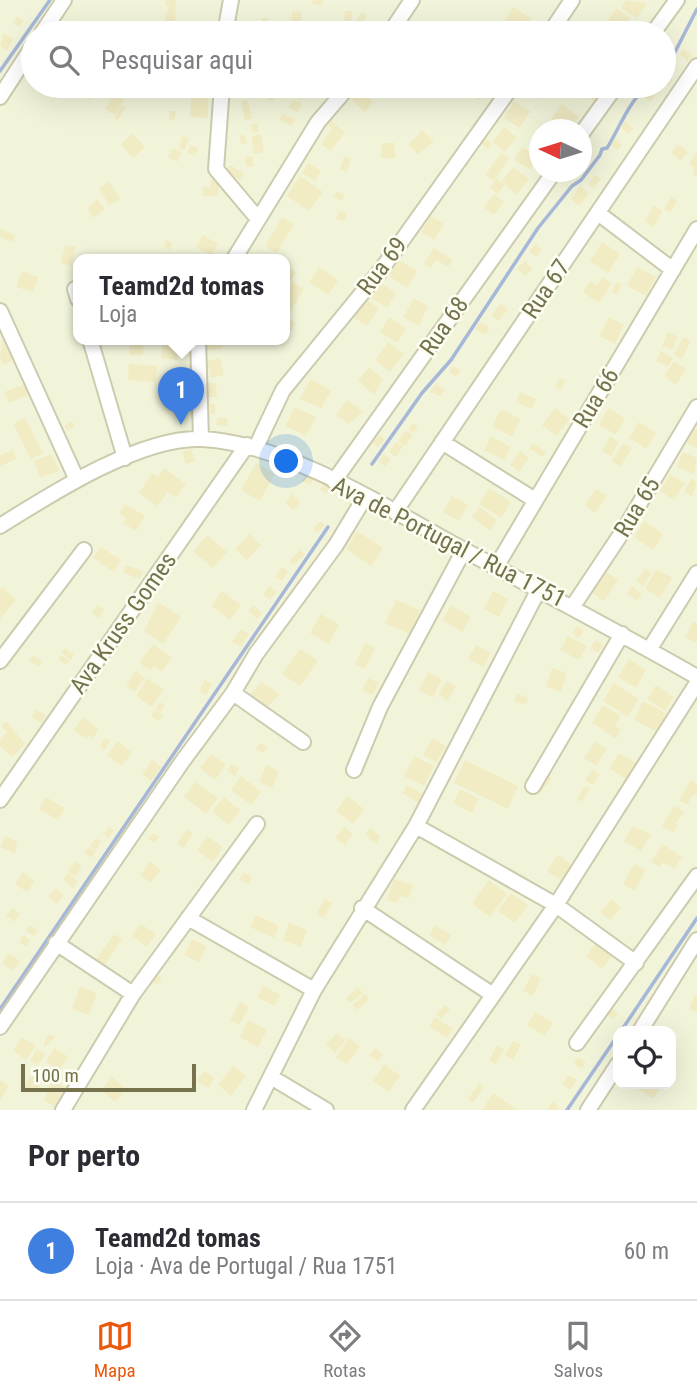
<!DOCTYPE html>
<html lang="pt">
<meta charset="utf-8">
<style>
:root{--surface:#fff;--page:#f7f7f7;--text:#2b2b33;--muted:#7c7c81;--line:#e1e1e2;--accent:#ea580c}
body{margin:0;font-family:"Roboto Condensed",sans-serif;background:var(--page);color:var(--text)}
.controls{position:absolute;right:21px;bottom:21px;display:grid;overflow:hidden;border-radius:14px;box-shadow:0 7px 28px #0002}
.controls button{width:63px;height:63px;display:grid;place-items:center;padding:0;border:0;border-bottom:2px solid var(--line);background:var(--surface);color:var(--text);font:35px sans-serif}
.compass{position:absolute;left:529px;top:119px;width:63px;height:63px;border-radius:50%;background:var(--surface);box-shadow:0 7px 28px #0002;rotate:274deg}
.scale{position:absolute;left:21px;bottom:18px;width:175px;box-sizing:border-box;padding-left:7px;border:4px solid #77724e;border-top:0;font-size:19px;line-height:24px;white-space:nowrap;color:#77724e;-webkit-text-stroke:5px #fdfef2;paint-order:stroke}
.you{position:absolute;left:287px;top:462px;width:24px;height:24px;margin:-18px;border:5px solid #fff;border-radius:50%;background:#1a73e8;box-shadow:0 0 0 10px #1a73e833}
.badge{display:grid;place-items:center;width:46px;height:46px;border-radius:50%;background:var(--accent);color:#fff;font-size:23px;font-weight:700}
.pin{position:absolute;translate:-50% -58px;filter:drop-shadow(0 2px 4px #0008)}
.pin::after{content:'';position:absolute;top:37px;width:24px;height:21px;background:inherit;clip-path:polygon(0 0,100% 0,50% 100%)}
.popup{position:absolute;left:73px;top:254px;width:217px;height:91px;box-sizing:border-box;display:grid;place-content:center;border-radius:14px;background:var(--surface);filter:drop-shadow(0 2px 5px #0005);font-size:23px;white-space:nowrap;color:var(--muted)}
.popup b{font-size:26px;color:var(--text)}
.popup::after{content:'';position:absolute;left:50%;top:100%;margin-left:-14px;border:14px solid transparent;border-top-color:var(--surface)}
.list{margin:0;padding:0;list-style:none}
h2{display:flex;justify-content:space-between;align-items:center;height:91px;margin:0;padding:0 28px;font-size:30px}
h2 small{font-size:23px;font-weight:400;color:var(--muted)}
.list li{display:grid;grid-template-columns:46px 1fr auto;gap:21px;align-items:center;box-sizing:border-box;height:98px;padding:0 28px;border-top:2px solid var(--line)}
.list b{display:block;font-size:26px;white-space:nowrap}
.list p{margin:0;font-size:23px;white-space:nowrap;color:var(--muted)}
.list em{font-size:23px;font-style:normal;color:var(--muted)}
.icon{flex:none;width:38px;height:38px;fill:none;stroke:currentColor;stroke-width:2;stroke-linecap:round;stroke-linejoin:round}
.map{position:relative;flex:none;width:697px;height:1110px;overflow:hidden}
.search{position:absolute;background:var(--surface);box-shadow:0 7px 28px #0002;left:21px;right:21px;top:21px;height:77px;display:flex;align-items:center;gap:18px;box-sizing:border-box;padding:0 24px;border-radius:38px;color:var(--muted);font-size:26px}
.sheet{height:189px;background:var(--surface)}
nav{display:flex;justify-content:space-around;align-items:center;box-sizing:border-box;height:98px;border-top:2px solid var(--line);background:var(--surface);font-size:19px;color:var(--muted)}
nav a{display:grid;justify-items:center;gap:4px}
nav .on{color:var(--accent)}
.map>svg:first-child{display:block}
.residential{fill:#f2f4da;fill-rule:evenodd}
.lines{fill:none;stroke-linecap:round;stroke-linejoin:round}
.stream{stroke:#a6b7d7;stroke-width:3.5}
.building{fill:#f1ecc4}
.minor-casing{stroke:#cccbae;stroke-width:18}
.minor{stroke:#fff;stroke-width:14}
.labels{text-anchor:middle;stroke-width:5;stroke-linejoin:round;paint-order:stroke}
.street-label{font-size:24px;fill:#77724e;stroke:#fdfef2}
</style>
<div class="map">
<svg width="697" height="1110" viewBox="0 0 697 1110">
<rect width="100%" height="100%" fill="#fafceb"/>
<path class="residential" d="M0,0h697v1110h-697zM33,33h631v53h-631zM540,130h42v42h-42zM78,259h206v80h-206zM618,1031h53v53h-53z"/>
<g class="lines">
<path class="stream" d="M664,66l11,-14 22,-43
M0,71l50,-71
M372,464l50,-71 29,-33 87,-132 34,-42 9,-6 19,-25 2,-6 5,-1c13,-21 21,-45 40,-62
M0,1009l328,-482
M621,1031l76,-113
M567,1110l51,-75"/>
</g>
<path class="building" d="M166,0h10l-1,22 -10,-1 4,-15h-3z
M313,0h10l-1,5 -10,-1z
M626,0l21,3 -10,15 -16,-10z
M513,7l18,11 -9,15h-16l-6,-4z
M616,8l14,10 -6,10 -10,-7 -3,4 -4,-3z
M292,11l10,1 -1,17 -10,-1z
M345,11h7l-1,17 -7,-1z
M362,12l5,4 -7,8 -4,-3z
M17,16l7,5 -5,6 -6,-5z
M262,18h6l-1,10h-6z
M274,21l13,1 -1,11h-13z
M454,22l6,8 -4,3h-16z
M358,23l14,10h-19z
M3,33l10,6 -6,11 -7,-4z
M684,49l8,6 -5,6 -7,-7z
M664,74l9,6 -5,6 -4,-3z
M90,86h9l3,3 -12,11 -7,-8z
M303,86h7l-9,14 -5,-4z
M428,86h16l-8,8z
M467,86h17l4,2 -9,12 -15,-10z
M589,86l10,6 -5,9 -10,-6z
M192,89l16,1v28l-18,-1z
M359,89l14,13 -8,10 -14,-13z
M648,89l7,7 -5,6 -7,-7z
M269,91l7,5 -4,5 -7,-4z
M114,94l10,6 -9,15 -10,-6z
M248,100l4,19 -7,1 -4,-19z
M293,100l9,4 -4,8 -9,-4z
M514,101l16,10 -10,17 -16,-10z
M562,104l17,13 -10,13h-5l-13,-11z
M122,105l4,2 -9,14 -3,-2z
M170,111h6l-1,10 -6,-1z
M282,114l13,5 -3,7 -12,-6z
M331,121l14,11 -14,19 -10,-7 11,-16 -4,-3z
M625,121l9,7 -5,6 -9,-7z
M258,123v9l-6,1 -1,-9z
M540,125l6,5h-6v13l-8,-6z
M504,127l13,10 -12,15 -12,-10z
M422,130l12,12 -16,12 -10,-9z
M133,133l12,14 -12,11 -12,-14z
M244,134l3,9 -5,1 -3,-8z
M261,134l3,18 -10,2 -3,-18z
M182,136l7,2 -4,12 -6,-1z
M485,138l7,6 -4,5 -7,-6z
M616,139l6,6 -4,5 -7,-5z
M382,143h13v15h-14z
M678,144l10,8 -7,9 -10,-8z
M190,145l8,3 -3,8 -8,-3z
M522,147l15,10 -7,12 -16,-9z
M173,148l9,5 -5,9 -9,-5z
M697,152v25l-5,-3 3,-5 -6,-5z
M501,153l8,5 -15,23 -9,-6z
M252,156l2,10 -8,1 -1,-10z
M344,156l7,2 -4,14 -7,-2z
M308,163l13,8 -6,10 -13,-8z
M230,165l14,8 -4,7 -14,-9z
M513,167l16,12 -13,16 -14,-14z
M595,175l6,4 -7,10 -6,-5z
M300,176l23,16 -14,19 -22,-15z
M497,178l8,7 -8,9 -7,-7z
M211,180h8l-1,16h-15v-9h7z
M108,181l13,18 -12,6 -10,-16z
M580,186l9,8 -10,12 -8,-7z
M337,191l8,5 -4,5 -8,-5z
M494,194l10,8 -10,13 -10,-7z
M671,197l6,4 -7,12 -6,-4z
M97,199l8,10 -12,9 -6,-10z
M653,206l9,4 -8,17 -9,-5z
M339,211l8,2 -3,8 -8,-2z
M431,216l13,8 -10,16 -13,-8z
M282,217l12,7 -17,29 -12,-7z
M0,229l15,6 -3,7 -12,-5z
M203,235l15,9 -7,12 -15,-9z
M167,240l6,4 -4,6 -6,-4z
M602,242l18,12 -12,19 -18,-12z
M536,244l6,6 -6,7 -7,-6z
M65,245l11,2 -5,19 -10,-3z
M434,248l19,12 -5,7 -12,-7 -5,8 -7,-5z
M399,260l18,11 -10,17 -18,-12z
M525,261l8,8 -8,7 -8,-8z
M284,263l12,10 -12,16z
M319,267l19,13 -10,15 -19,-13z
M637,267l19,10 -10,19 -19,-10z
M22,271l16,6 -5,15 -17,-5z
M602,277l10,6 -13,20 -16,-11 7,-11 7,4z
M292,282l12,7 -17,28 -3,-2v-21z
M380,282l16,11 -9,15 -17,-11z
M617,282l5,3 -6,10 -5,-4z
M414,298l14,8 -9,20 -16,-9z
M365,299l14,9 -12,18 -13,-8z
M501,303l7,7 -10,11 -7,-6z
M286,317l9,6 -7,13 -4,-2z
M389,317l17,11 -9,15 -17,-11z
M609,317l15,8 -9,19 -16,-8z
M480,322l10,6 -5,7 -10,-6z
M668,332l10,5 -6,13 -10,-4z
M683,337l8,4 -9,18 -8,-4z
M2,339l11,21 -10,5 -3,-6z
M130,339h14l-1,16h-14z
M205,339h16l1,9 -15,3z
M231,339h16v5l-16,-1z
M163,342l15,1 -1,17 -16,-2z
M388,342l16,12 -14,18 -15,-12z
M661,351l12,7 -5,9 -12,-6z
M220,358l4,17 -13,3 -4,-17z
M674,361l12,8 -10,16 -12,-9z
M129,364l28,2 -1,16 -28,-2z
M453,366l8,4 -5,7 -7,-5z
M369,367l14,12 -9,16 -16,-14z
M193,373l1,15 -15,1 -1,-15z
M560,378l6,3 -6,9 -5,-3z
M311,379l20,12 -10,17 -22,-9z
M206,383h10l1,14h-11z
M25,384l4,11 -20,8 -5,-11z
M436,384l9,6 -5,6 -11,-4z
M520,392l16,7 -4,10 -16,-7z
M347,400l16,11 -14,13 -13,-9z
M210,404h5v10h-5z
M295,407l21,10 -10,19 -21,-10z
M555,408l15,11 -14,17 -14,-11z
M608,408l17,10 -9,17 -17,-10z
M501,409l20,10 -9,18 -20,-11z
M25,418l18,35 -12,6 -18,-35z
M217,418h10v8l-11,-1z
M72,421l3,5 -8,5 -3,-5z
M639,422l17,11 -10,16 -17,-11z
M412,423l6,3 -4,7 -6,-3z
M692,427l5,3v19l-13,-8z
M406,430l7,6 -8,10 -7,-5z
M380,435l5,5 -8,7 -4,-5z
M491,436l20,11 -7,13 -20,-10z
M610,436l9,6 -8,14 -9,-5z
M396,442l7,4 -7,11 -7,-5z
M532,443l14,9 -3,5 -14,-8z
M623,443l9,5 -12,19 -8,-6z
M191,449l4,12 -9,3 -4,-12z
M13,450l3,9 -16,7v-11z
M520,451l9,7 -10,14 -9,-7z
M683,452l14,6 -3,16 -17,-7z
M52,454l7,17 -19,7 -6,-17z
M384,454l7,6 -6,7 -7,-6z
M256,463l19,11 -15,27 -19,-11z
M164,468l22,16 -10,14 -8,-6 -11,14 -18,-13 13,-20 6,4z
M306,473l8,5 -4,7 -8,-4z
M670,474l15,9 -11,17 -14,-9z
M691,479l6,3 -5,14 -8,-4z
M324,483l7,5 -5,6 -6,-5z
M489,488l22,14 -10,16 -22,-14z
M596,489l11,7 -12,17 -10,-8z
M292,494l9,8 -8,8 -8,-7z
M452,496l16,9 -9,16 -16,-9z
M125,504l20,12 -9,15 -13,-8 3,-5 -7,-5z
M479,507l18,13 -7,11 -18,-14z
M320,521l5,4 -7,8 -5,-4z
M644,521l19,13 -10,16 -19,-13z
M357,531l26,17 -12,18 -25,-17z
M249,534l12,11 -14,15 -12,-11z
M207,535l20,17 -14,16 -20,-16z
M100,547l21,13 -7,12 -21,-14z
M300,550l5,4 -11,11 -5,-4z
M126,565l17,6 -3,8 -17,-6z
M282,567l6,4 -6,10 -7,-4z
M645,568l7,5 -9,13 -7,-5z
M656,569l16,9 -12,20 -15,-9z
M607,572l11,8 -14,21 -12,-8z
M270,586l7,6 -7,8 -7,-6z
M632,586l10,8 -5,7 -10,-8z
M2,587l14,13 -16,19v-30z
M222,591l19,14 -11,15 -19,-14z
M493,591l15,8 -9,18 -15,-8z
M396,600l24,10 -10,24 -25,-11z
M158,602l23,15 -18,27 -19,-13z
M97,605l8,4 -6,9 -7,-4z
M253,605l9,8 -5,6 -9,-8z
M451,605l20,12 -9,15 -20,-12z
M321,614l18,11 -11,19 -18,-11z
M693,622l4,2v19l-12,-6z
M577,626l7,5 -6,7 -6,-5z
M241,629l8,5 -8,13 -9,-5z
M568,636l19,10 -8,14 -19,-10z
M596,640l8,5 -6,8 -8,-5z
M365,643l10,5 -10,21 -10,-5z
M153,644l19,13 -10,15 -8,-6 -3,5 -12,-8z
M476,645l15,8 -8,14 -15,-8z
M65,648l9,7 -3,5 -10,-7z
M300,649l18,12 -18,25 -18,-12z
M32,655l10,6 -3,6 -10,-6z
M61,655l8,5 -3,5 -8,-6z
M629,659l17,11 -10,18 -18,-11z
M552,668l15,5 -6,19 -15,-5z
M136,671l9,7 -10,14 -9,-6z
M428,672l14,8 -9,18 -14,-8z
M147,678l17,11 -12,18 -16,-11z
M368,678l11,5 -7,12 -10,-5z
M205,680l7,4 -6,11 -7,-4z
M447,681l9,6 -9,14 -9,-7z
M261,682l19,12 -13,13 -18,-11z
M614,683l25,16 -11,18 -25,-16z
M656,685l18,12 -9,14 -18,-12z
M517,693l11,5 -2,7 -12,-4z
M643,701l23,12 -9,19 -23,-12z
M160,702l5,3 -4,7 -5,-3z
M603,705l18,11 -6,10 6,4 -5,9 -24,-16z
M35,710l11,5 -4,8 -10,-5z
M154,710l9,4 -4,7 -8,-4z
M83,717l16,12 -6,9 -4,-3 -3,4 -13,-9z
M6,721l19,23 -13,13 -12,-11v-6l7,-8 -6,-6z
M105,738l5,3 -5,9 -5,-3z
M432,738l14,8 -10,17 -13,-8z
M117,741l15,11 -10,14 -15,-11z
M595,742l12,7 -11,17 -12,-8z
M259,743l8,3 -3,7 -8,-3z
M619,753l19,11 -10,16 -19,-11z
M211,754l15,11 -11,15 -15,-12z
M414,756l20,10 -10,20 -20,-10z
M152,760l10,7 -11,14 -9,-7z
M465,760l53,26 -10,23 -54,-26z
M231,764l8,4 -4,8 -8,-5z
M266,765l13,6 -7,17 -13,-6z
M593,769l7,5 -7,11 -8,-5z
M547,775l5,4 -14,16 -5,-4z
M241,776l20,16 -10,13 -20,-15z
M691,780l6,3v13l-3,-3 -7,12 -8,-5z
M195,782l23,16 -12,16 -22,-17z
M407,785l19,11 -5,8 -19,-11z
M585,786l5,3 -8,13 -5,-3z
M460,789l19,10 -7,14 -19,-10z
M347,796l17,13 -11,15 -17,-13z
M46,797l19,11 -7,12 -19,-11z
M224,797l16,13 -11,15 -17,-14z
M674,806l10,6 -9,12 3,2 -4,7 -12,-7z
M633,826l18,8 -10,17 -17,-10z
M109,827l5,3 -5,8 -5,-3z
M344,827l9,7 -8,11 -10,-7z
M370,828l11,9 -5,7 -11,-9z
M187,829l6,5 -9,14 -7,-4z
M153,833l6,4 -5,6 -6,-4z
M5,836l12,6 -2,12 -15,-7z
M207,836l16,11 -10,15 -16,-11z
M96,838l5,3 -5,9 -6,-4z
M662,844l20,13 -8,12 -11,-7 -3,5 -9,-5z
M89,847l7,4 -5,7 -7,-5z
M558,855l19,13 -10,16 -20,-13z
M75,861l7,5 -7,11 -8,-6z
M150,861l11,9 -10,13 -11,-8z
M634,864l12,6 -12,21 -11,-7z
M23,872l12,9 -8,11 -12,-8z
M243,872l9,5 -3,7 -10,-4z
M68,873l10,9 -5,6 -10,-9z
M394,879l19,6 -4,13 -9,-2 -2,7 -11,-3z
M489,880l18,14 -17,23 -18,-13z
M56,888l8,7 -7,9 -9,-7z
M511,893l17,12 -13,18 -17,-12z
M325,899l7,4 -8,15 -8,-4z
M612,899l9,9 -11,12 -10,-8z
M12,908l8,6 -6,8 -8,-6z
M256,915l23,11 -5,12 -24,-11z
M289,923l18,7 -6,17 -18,-7z
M141,924l15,10 -9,13 -15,-11z
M30,925l8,5 -4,6 -8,-5z
M435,925l16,10 -6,10 -16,-10z
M114,934l8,5 -19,28 -8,-6z
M23,935l7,5 -4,7 -7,-5z
M192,939l15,8 -8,15 -15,-7z
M597,942l16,13 -11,14 -16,-13z
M9,953l11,8 -7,10 -11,-8z
M156,974l6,4 -5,7 -6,-4z
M532,974l9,4 -8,18 -10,-5z
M263,986l17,9 -6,11 -17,-9z
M80,987l17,6 -8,22 -17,-6z
M358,987l5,6 -12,10 -5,-5z
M365,994l4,5 -12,11 -5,-5z
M695,995l2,1v16l-8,-3z
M240,1002l9,6 -10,17 -9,-5z
M445,1005l5,4 -9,10 -5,-5z
M612,1008l6,6 -5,6 -7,-7z
M536,1012l17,11 -9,13 -17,-11z
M435,1017l18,12 -6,9 -18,-12z
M248,1020l19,10 -9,17 -18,-10z
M337,1033l9,7 -11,13 -9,-8z
M49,1034l6,3 -10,10 -2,-2z
M22,1037l14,9 -10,14 -13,-9z
M349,1038l11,8 -13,18 -11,-7z
M513,1041l8,4 -8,15 -8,-5z
M497,1045l7,4 -8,15 -7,-3z
M54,1048l15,9 -10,13 -13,-8z
M375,1048l8,6 -6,7 -8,-6z
M37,1049l8,5 -7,11 -8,-4z
M578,1057l8,5 -4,7 -8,-5z
M384,1064l16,12 -11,16 -16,-11z
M38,1066l8,5 -5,7 4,3 -13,13 -9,-7z
M233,1066l13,10 -15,20 -13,-11z
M204,1071l11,7 -7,10 -11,-7z
M569,1075l8,5 -7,10 -8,-6z
M112,1077l14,12 -11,13 -14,-12z
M0,1080l9,6 -9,14z
M52,1080l13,7 -11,19 -10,-6z
M479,1083l5,4 -11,16 -5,-4z
M639,1084h10l10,6 -6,9 -16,-11z
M493,1093l25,17h-36z
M552,1102l7,4 -2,4h-10z"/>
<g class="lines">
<defs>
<path id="minor" d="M42,33l22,-33
M225,33l6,-33
M390,33l22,-33
M550,33l22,-33
M653,33l24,-33
M222,86l-6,83 42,50
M0,97l33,-51
M582,133l34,-47
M598,213l75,57
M234,259l84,-137 31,-36
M75,289l3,10
M0,311l77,169
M90,339l35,119
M198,339l3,100
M442,442l93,58
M256,447l27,-57 98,-120 131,-184
M334,481l220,-309
M395,512l302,-446
M0,526c51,-32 141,-90 202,-87 84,4 189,71 262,111 78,42 156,83 233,127
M496,567l201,-338
M573,606l52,-78 72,-121
M649,650l48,-77
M0,661l84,-111
M233,693l70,49
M354,770l26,-63 84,-157
M533,786l89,-152
M0,800l247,-355
M416,826l140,79 80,58
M362,908l131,87
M188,918l126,72
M56,943l77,51
M0,1027l182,-265 51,-69 23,-39 80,-109 29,-48
M640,1031l57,-91
M577,1043l120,-167
M271,1077l55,33
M63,1110l70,-116 124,-170
M254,1110l60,-120 102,-164 123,-237
M413,1110l143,-205 141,-222
M588,1110l30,-46"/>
</defs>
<use href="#minor" class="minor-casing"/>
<use href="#minor" class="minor"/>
</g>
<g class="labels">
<g class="street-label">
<text transform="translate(382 266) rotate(-53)" y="8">Rua 69</text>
<text transform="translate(546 289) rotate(-56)" y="8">Rua 67</text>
<text transform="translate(444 326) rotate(-55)" y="8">Rua 68</text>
<text transform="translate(596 398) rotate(-59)" y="8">Rua 66</text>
<text transform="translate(637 507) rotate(-59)" y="8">Rua 65</text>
<text transform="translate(449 542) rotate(27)" y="8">Ava de Portugal / Rua 1751</text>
<text transform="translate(123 623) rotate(-55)" y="8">Ava Kruss Gomes</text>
</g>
</g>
</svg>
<div class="controls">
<button><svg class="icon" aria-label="locate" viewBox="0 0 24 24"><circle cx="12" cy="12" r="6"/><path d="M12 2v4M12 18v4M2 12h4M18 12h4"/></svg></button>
</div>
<svg class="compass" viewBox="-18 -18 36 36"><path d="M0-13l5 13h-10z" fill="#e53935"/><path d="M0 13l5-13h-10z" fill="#7c7c81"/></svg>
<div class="scale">100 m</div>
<div class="you"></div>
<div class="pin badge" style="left:181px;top:425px;background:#3f7fe0">1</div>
<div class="popup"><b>Teamd2d tomas</b>Loja</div>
<div class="search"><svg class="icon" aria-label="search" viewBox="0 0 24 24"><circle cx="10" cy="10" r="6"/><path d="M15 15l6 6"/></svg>Pesquisar aqui</div>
</div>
<section class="sheet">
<h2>Por perto<small></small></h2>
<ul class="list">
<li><span class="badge" style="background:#3f7fe0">1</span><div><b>Teamd2d tomas</b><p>Loja · Ava de Portugal / Rua 1751</p></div><em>60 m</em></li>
</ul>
</section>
<nav>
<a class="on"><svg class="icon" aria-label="map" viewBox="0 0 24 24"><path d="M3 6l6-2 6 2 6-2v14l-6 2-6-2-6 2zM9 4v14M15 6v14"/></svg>Mapa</a>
<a><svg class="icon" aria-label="directions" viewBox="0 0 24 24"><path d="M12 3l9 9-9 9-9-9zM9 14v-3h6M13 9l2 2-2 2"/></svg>Rotas</a>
<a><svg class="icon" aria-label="saved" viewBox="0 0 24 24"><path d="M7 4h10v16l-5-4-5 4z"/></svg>Salvos</a>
</nav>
